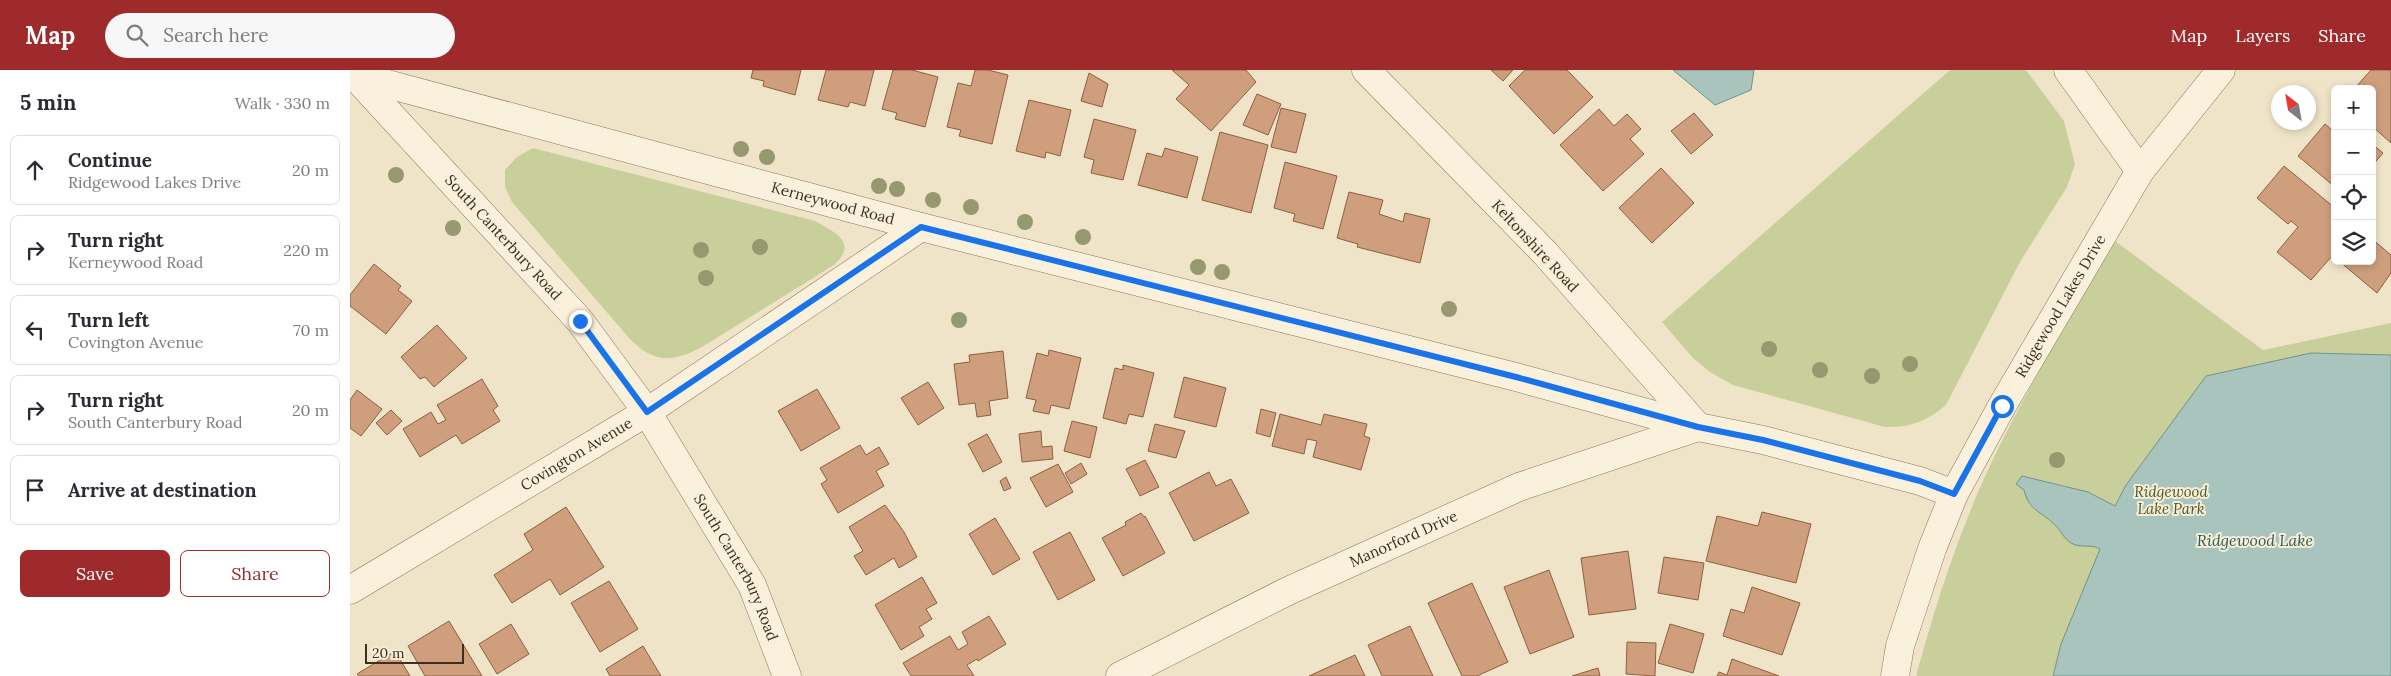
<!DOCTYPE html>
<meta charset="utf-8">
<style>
:root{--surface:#fff;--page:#f7f7f7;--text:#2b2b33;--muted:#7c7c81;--line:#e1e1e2;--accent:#9e2a2b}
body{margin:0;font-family:Lora,serif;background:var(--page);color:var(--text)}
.controls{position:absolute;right:15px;top:15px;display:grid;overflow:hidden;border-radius:8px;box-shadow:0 2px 8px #0003}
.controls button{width:45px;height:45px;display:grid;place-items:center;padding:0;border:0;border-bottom:1px solid var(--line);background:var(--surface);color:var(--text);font:25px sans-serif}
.compass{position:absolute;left:1921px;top:15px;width:45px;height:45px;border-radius:50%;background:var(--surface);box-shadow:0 2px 8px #0003;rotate:329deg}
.scale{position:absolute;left:15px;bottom:12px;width:99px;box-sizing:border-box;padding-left:5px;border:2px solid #3d2e20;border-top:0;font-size:14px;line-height:18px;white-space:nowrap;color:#3d2e20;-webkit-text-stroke:4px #f7eed8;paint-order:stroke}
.stop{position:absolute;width:15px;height:15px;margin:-11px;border:4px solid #1a73e8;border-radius:50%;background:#fff}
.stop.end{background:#1a73e8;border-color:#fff;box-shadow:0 1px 5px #0008}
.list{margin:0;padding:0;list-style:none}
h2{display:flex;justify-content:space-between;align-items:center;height:65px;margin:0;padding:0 20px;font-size:21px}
h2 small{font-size:16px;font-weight:400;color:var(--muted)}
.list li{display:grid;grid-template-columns:32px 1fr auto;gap:15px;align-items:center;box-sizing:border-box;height:70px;margin:0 10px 10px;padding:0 10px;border:1px solid var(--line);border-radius:8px}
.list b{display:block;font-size:19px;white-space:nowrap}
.list p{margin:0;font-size:16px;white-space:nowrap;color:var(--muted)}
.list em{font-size:16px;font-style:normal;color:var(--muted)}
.actions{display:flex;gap:10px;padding:15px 20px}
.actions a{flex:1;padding:11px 0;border:1px solid var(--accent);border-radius:8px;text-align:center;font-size:18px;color:var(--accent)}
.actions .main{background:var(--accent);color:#fff}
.icon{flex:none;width:28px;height:28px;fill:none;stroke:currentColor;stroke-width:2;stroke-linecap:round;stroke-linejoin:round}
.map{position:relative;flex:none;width:2041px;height:606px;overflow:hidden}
header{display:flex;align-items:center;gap:30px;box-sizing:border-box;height:70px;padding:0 25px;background:var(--accent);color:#fff}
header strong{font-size:24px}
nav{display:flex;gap:28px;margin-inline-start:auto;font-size:18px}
.search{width:350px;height:45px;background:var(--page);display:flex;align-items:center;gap:12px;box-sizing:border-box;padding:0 18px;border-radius:28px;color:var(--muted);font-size:19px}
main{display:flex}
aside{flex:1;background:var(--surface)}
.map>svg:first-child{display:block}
.green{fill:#c9cf9b}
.water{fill:#a9c4bc;stroke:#6f938a}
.building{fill:#cf9f7d;stroke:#8d5f41}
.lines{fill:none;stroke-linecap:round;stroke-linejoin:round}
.minor-casing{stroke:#8d765c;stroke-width:29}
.minor{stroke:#faf1dc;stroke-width:28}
.tree{fill:#96986f}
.route{stroke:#1a73e8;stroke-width:6}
.labels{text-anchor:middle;stroke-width:4;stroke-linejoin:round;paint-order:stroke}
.street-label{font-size:15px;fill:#3d2e20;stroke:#f7eed8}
.park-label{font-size:15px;font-style:italic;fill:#4d5a26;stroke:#f7eed8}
.water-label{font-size:16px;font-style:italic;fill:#2f5d5a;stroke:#f7eed8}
</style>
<header>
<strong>Map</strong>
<div class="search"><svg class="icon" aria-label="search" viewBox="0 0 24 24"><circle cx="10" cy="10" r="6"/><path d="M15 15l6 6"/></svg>Search here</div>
<nav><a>Map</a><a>Layers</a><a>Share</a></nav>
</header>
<main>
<aside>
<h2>5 min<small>Walk · 330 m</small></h2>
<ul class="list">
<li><svg class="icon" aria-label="ahead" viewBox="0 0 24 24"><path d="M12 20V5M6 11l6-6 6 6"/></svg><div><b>Continue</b><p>Ridgewood Lakes Drive</p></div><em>20 m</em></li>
<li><svg class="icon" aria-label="right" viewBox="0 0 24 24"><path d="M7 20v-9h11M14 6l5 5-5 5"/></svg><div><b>Turn right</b><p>Kerneywood Road</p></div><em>220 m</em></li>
<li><svg class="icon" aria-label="left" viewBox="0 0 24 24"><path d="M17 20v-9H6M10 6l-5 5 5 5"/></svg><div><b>Turn left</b><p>Covington Avenue</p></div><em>70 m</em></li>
<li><svg class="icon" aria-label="right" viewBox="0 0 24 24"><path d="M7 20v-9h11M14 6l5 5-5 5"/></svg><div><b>Turn right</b><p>South Canterbury Road</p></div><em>20 m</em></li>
<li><svg class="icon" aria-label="arrive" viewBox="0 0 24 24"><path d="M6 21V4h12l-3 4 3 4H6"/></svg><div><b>Arrive at destination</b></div></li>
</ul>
<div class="actions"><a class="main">Save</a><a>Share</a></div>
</aside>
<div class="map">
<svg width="2041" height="606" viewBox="0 0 2041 606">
<rect width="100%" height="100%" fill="#f0e4c8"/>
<path class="green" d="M1600,0h76l38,51 11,43 -8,23 -47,75 -74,143c-19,16 -36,23 -61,22l-152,-42 -23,-13 -17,-14 -31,-36z
M183,78l282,73c19,11 44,21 19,44l-127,79c-32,18 -51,22 -78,-6l-117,-136 -7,-15v-17l12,-13z
M1765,171l148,109 128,-27v353h-475c17,-62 37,-126 63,-186 38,-87 89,-167 136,-249z"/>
<path class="water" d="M1323,0h81l-3,20 -36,15z
M1961,283l80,2v321h-338l8,-32 39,-95c-8,-5 -18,-1 -27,-5 -9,-4 -12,-14 -19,-20 -13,-13 -25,-13 -30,-34l-8,-6 6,-8 66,16 27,14 11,-21 80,-109z"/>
<path class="building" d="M403,0h48l-6,25 -32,-9 1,-5 -13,-3z
M476,0h48l-9,36 -15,-4 -2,5 -30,-7z
M543,0h19l26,7 -13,50 -30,-8 2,-6 -15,-4z
M625,0h13l20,5 -16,69 -33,-8 2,-6 -14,-3 11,-44 13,3z
M822,0h74l10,12 -45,49 -35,-32 13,-14z
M1141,0h22l-10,11z
M1175,0h42l26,27 -39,37 -45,-48z
M2021,0h20v73l-19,-17v-37h-18z
M739,3l19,11 -6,23 -21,-6z
M907,24l24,10 -13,31 -25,-10z
M679,30l42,10 -11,46 -14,-4 -1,6 -29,-7z
M931,38l25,6 -10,39 -25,-6z
M1249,39l15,17 13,-12 14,15 -11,10 14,15 -41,37 -43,-46z
M1344,43l19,22 -22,19 -20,-23z
M744,49l42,11 -13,50 -32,-7 3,-13 -10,-3z
M1975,54l8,7 2,-3v59l-37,-31z
M870,62l48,13 -17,68 -49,-13z
M2022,74l11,9 -11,13z
M815,78l33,9 -11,41 -49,-13 9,-32 15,4z
M935,92l52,14 -14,53 -30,-8 2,-7 -21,-6z
M1934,96l51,42v50l-3,-2 -21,24 -34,-28 21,-25 -7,-6 -3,3 -31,-26z
M1311,98l33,35 -42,40 -33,-35z
M999,122l34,8 -4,14 24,8 2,-9 25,6 -10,44 -63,-16 1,-3 -21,-6z
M2022,169l19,16v18l-14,20 -38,-32h33z
M24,194l27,22 -3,4 14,11 -26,33 -36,-28v-11z
M87,255l30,33 -33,29 -9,-10 -5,2 -19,-22z
M699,280l32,8 -12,51 -18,-4 -2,9 -16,-3 3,-11 -10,-2 11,-45 11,3z
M653,281l5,47 -19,3 2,14 -14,2 -2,-14 -16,2 -5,-41 16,-2 -1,-7z
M773,295l31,8 -11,44 -14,-3 -3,10 -23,-6 12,-50 8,2z
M834,307l42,11 -10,39 -42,-10z
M132,309l16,27 -5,4 7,11 -38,23 -6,-9 -36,22 -17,-28 28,-17 7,12 8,-4 -9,-15z
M578,312l16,26 -26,17 -17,-27z
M467,319l23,39 -39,23 -23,-40z
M7,320l25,19 -21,27 -11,-8v-28z
M911,339l15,4 -6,24 -14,-4z
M41,340l11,11 -15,14 -11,-12z
M930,344l41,11 3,-11 43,10 -3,12 6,2 -9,32 -48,-13 4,-16 -10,-2 -3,15 -32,-8z
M722,351l25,6 -7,31 -26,-7z
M805,354l30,7 -9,27 -28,-7z
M691,361l1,16 10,-1 1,13 -31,3 -3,-28z
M637,364l15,28 -19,10 -15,-28z
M510,375l6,10 13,-8 10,17 -13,7 8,15 -46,27 -17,-29 6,-4 -7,-12z
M795,390l14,27 -19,9 -14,-27z
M731,393l6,11 -16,10 -6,-11z
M708,394l15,28 -27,15 -16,-29z
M859,402l7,14 15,-7 18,34 -55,28 -25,-48z
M656,407l5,11 -7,3 -4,-10z
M535,435l19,27 13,25 -18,11 -5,-10 -28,17 -12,-19 9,-5 -14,-24z
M216,437l38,60 -44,28 -10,-16 -38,24 -18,-28 39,-25 -9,-16z
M1412,442l49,12 -15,59 -90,-22 11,-45 41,10z
M791,443l3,4 1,-1 20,37 -42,23 -21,-38 24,-13 -1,-3z
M645,448l25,41 -27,16 -24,-41z
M720,462l25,48 -37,20 -25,-48z
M1278,481l8,58 -47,6 -8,-57z
M1314,487l40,6 -6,37 -40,-7z
M1199,500l25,67 -44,17 -26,-67z
M572,507l15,26 -11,6 6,10 -13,8 5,9 -23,14 -26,-45z
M259,511l29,48 -38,23 -29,-49z
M1122,513l36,79 -31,14h-15l-34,-73z
M1402,517l48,16 -18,52 -59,-19 8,-27 13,4z
M639,546l17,28 -28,17 -1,-2 -10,6 7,11h-63l-8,-13 47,-27 8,14 10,-6 -6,-12z
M99,551l33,55h-57l-17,-30z
M161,554l18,30 -32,20 -18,-30z
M1320,554l34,10 -11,39 -35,-10z
M1060,556l23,50h-51l-14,-31z
M1277,572l29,1 -1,33 -29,-2z
M293,576l18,30h-51l-4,-7z
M45,581l15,25h-51l-2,-2z
M1005,585l10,21h-56z
M1382,589l47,17h-62l2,-4 8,3z
M1248,598l2,8h-28z"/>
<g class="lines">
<defs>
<g id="minor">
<path d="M1718,0l72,101"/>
<path id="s1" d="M0,4l571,153 595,150 182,50 65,13 157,41 34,13"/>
<path id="s2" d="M3,4l227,247 67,91 105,173 35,91"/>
<path id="s3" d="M0,520l297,-178 274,-185"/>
<path id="s4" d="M770,606l168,-85 231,-104 179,-60 -153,-174 -179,-183"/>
<path id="s5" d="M1545,606l5,-30 32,-97 22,-55 48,-88 138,-235 81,-101"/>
</g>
</defs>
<use href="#minor" class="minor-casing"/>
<use href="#minor" class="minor"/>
</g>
<g class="tree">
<circle cx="391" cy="79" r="8"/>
<circle cx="417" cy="87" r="8"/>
<circle cx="46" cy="105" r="8"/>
<circle cx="529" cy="116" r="8"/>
<circle cx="547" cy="119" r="8"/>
<circle cx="583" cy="130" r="8"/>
<circle cx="621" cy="137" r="8"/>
<circle cx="675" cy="152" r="8"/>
<circle cx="103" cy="158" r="8"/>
<circle cx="733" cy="167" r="8"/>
<circle cx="410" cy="177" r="8"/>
<circle cx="351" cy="180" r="8"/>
<circle cx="848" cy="197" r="8"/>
<circle cx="872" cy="202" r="8"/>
<circle cx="356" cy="208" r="8"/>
<circle cx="1099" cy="239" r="8"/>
<circle cx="609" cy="250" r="8"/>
<circle cx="1419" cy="279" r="8"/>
<circle cx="1560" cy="294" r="8"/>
<circle cx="1470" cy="300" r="8"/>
<circle cx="1522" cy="306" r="8"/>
<circle cx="1707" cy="390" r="8"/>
</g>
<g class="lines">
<path class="route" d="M230,251l67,91 274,-185 595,150 182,50 65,13 157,41 34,13 48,-88"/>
</g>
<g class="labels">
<g class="street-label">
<text dy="5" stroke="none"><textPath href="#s1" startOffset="500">Kerneywood Road</textPath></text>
<text dy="5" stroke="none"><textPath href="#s2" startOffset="222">South Canterbury Road</textPath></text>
<text transform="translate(1185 176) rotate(47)" y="5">Keltonshire Road</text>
<text dy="5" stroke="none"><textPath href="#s5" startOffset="408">Ridgewood Lakes Drive</textPath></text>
<text dy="5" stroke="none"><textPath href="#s3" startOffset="264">Covington Avenue</textPath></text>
<text dy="5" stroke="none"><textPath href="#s4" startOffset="315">Manorford Drive</textPath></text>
<text dy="5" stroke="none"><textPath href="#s2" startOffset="628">South Canterbury Road</textPath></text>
</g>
<g class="park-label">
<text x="1821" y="427">Ridgewood<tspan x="1821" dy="17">Lake Park</tspan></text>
</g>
<g class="water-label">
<text x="1905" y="476">Ridgewood Lake</text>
</g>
</g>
</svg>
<div class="controls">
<button>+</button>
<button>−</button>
<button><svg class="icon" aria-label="locate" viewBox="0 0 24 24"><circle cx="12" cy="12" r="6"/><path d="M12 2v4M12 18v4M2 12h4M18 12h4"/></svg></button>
<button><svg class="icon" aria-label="layers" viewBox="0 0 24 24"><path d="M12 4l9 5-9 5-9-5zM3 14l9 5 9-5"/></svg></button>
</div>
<svg class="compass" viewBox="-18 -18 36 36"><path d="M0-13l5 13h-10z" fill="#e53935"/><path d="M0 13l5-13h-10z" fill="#7c7c81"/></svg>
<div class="scale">20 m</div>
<div class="stop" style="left:1652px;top:336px"></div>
<div class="stop end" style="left:230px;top:251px"></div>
</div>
</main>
